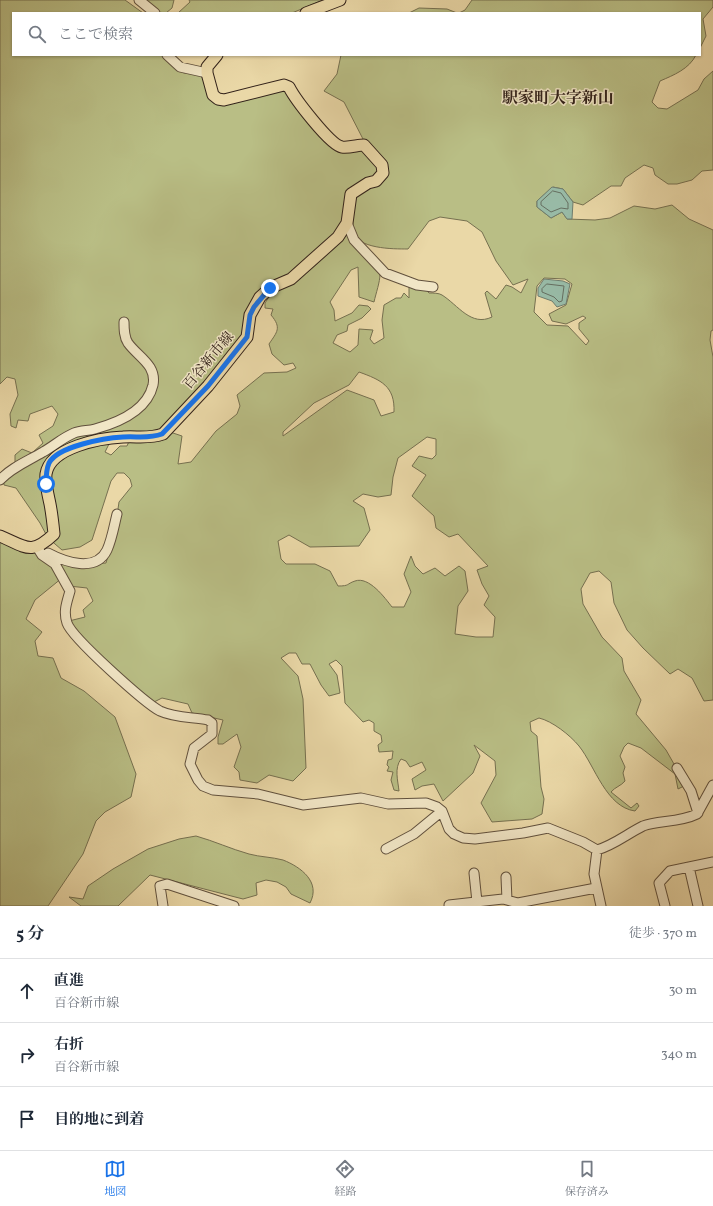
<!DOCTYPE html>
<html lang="ja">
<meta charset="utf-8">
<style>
:root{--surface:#fff;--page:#f2f2f3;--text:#1f2937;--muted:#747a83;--line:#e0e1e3;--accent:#1a73e8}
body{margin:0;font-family:Vollkorn,"Noto Serif JP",serif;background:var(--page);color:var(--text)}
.stop{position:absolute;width:12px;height:12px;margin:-9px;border:3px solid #1a73e8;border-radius:50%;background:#fff}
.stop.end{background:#1a73e8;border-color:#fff;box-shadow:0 1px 4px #0008}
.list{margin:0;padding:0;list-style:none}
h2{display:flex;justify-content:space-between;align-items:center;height:52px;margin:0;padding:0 16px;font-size:17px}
h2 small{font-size:13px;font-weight:400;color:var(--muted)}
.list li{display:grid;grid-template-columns:26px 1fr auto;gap:12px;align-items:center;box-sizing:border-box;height:64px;padding:0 16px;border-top:1px solid var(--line)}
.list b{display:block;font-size:15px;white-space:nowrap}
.list p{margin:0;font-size:13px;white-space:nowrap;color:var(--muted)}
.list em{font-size:13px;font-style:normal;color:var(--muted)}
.icon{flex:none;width:22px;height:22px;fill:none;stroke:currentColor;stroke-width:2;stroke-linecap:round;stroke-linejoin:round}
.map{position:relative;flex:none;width:713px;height:906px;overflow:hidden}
.search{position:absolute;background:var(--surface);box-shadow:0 1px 3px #0004;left:12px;right:12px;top:12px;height:44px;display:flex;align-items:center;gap:10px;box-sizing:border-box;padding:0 14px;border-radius:0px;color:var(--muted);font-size:15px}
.sheet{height:244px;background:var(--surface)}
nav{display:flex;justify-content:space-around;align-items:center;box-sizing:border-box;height:56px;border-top:1px solid var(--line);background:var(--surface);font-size:11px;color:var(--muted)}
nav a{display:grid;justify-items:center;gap:2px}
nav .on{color:var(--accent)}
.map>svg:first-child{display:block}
.green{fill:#b9be85;stroke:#767050;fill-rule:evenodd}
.water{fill:#98baa6;stroke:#6f7d6e}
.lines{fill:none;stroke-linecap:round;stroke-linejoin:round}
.shore{stroke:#656e60;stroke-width:1}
.minor-casing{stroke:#60503d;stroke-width:11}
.major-casing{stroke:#32221a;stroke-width:13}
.minor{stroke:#f1e6c6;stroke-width:9}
.major{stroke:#ead8a7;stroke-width:11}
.route{stroke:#1a73e8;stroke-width:5}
.labels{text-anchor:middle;stroke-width:3;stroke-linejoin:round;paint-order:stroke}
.street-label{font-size:14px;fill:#32221a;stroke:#f1e6c6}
.quarter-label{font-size:16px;font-weight:bold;fill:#32221a;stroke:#f1e6c6}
</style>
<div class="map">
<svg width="713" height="906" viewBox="0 0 713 906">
<rect width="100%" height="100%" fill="#ead8a7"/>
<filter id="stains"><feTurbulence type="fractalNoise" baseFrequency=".005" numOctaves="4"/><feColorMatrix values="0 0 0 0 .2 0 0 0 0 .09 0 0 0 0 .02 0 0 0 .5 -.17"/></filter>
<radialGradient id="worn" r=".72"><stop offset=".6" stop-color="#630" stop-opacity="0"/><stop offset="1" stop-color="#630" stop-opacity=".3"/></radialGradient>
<path class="green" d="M0,0h125l18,13h-130v42h155l8,13 8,5 19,-3v7l7,22 12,5 67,-16 12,23 31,32 11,7 21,-3 16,17 -1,10 -31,18 -5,31 -5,10 -34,35 -12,8 -20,7 -12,9 -12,24 -3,20 -26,33h-4l-6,13 -31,31 -9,6 -5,11 -12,4 -41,-1 -7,5 6,4 -5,10 6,3 9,-9h7l3,-7 23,2 17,-9 12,4 -4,28 13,-2 25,-31 21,-17 3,-8 -3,-11 27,-22 23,-1 9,-4 -3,-5 -9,2 -12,-11 -3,-10c8,-12 13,-16 2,-29l2,-6 -8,-1v-5l4,-6 -3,-3 39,-22 33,-34 7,-12c5,27 33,23 35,48 0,8 -4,19 -6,28l-15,-5 -1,-30 -7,3 -21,32 4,8 1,11 17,-8 7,-8 9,1 3,3 -9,9 -14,7 -1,6 -10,4 -4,8 17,9 8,-7 1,-16 14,1 -3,9 4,5 10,-6 -2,-18 2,-15 12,-7h5l3,-5 5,5v-11l11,-4 9,10c4,0 10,0 13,2 16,10 29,32 50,22l-7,-24 2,-2 9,8 10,-14 6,2 9,6 7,-14 -15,6 -17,-24 -14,-29 -15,-11 -27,-4 -11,4 -21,28c-16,0 -50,0 -57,-18 -3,-10 1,-25 3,-35l27,-17 7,-12 -24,-26 -20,-39 -20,-11 13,-17 4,-19h355c-7,14 -22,20 -36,26l-8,21 6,6 9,1 31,-19 6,-11 9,-8v99l-11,1 -10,9 -15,4h-9l-13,-9 -2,-7 -9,-3 -19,13 -4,8h-10l-28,19 -10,-3 -10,-13 -10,-2 -16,14v6l14,11 11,-6 5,7 28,1 15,-2 24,-12 21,3 17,-4 17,14 24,11v100l-2,1 -1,9 3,17v343l-9,1 -12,-23 -14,-9 -8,5 -27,-26 -16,-18 -13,-27 -3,-21 -12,-11 -9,2 -9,16 2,15 19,33 20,21 2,13 17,29 -5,14 30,36 20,35 -8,4 -3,-15 -34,-26 -13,-5 -4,4 -4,9 5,11 -2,6 2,8c-4,5 -10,6 -14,11l20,16 6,-5 2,3 -4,5c-29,-4 -40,-45 -56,-65 -9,-11 -27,-25 -40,-28l-9,4 1,9 6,5 4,51 3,12 -2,15 -10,5 -40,3 -11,-19 15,-28 -1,-14 -21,-16 6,11 -7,17 -30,28 -9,-17 -12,2 -7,4 -3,-11 14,-9 -4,-8 -12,5 -4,-6 -5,-2c-7,9 -3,22 -2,32l-5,-1 -3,-10 2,-8 -6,-1 2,-4 -2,-2 1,-5 4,-1 1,-8 -14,1 -1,-7 4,-3 -1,-7 -7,-4v-8l-5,-3 -6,2 -18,-19 -3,-37 -6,-6 -7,4 8,11 3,18 -11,3 -8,-11 -11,-21h-8l-6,-11h-7l-8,5 17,18 5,23 3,69 -13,13 -24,-6 -12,8 -17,-3 -1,-8 -5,-5 7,-20 -4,-13 -14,10h-5v-7l5,-17 -31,-7 -4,-9 -26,-6 -8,4 -8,-2 -73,-70 -4,-9 16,-4 -2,-7 10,-9 -6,-13 -18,-2 -13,-23 -12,-9 35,14 15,-4 12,-1 9,-33 4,-28 13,-16 -2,-7 -6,-6h-7l-6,8 -19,59 -12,7 -18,3 -14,-12 -8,-15 -24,-35 -12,-3 -2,-13 13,-8v-9l7,-6 10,4 11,-10 -4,-8 14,-9 5,-12 -6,-8 -22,8 -2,7 -10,-1 -2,8 -5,-2 -1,-12 8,-19 -3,-16 -8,-2 -7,7zM544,278l21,1 7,5 -6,21 -17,9 3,7 14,3 17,-8 3,2 -7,5v6l10,12 -3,4 -18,-19 -21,-1 -13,-13 3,-26zM359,372c22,8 36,14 35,40l-13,4 -7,-16 -27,-10 -64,46v-4l31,-29 35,-18zM427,437l9,2v16l-4,4 -13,-3 -7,10 14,9 -14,21 22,20 2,12 13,9 9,-3 30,32 -11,4 5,14 7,12 -5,9 11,12 -2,20h-17l-21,-3 3,-28 10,-15 -3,-20 -6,-5 -14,10 -10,-8 -12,6 -8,-8 -4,-10 -7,18 7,18 -7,15h-12c-7,-9 -23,-31 -37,-26 -9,3 -5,5 -17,5l-8,-15 -15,-7h-29l-5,-5 -3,-18 11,-6 21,12 49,-1 11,-16 -6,-22 -11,-7 10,-7 15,3 13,-2 2,-18 5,-19z
M142,0h32l-2,8 -6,5 -8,-1z
M189,0h134l-31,13h-114l12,-11z
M472,0h241v7l-10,12 3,17 -6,12v-35h-241l6,-3z
M419,8l28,1 10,4h-48z
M0,538l36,15 16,10 10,15 -27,22 -9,19 16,13 -7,9 3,15 15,2 8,20 23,13 31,26 21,57 -5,23 -26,15 -9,9 -13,33 -35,52h-48z
M196,836c18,5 35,13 53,18 11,3 23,3 34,6 18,7 38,22 27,43l-19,-9 -5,-7 -9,-5 -11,-2 -10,3 1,12 -14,4 -93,-24 -32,31h-37l-12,-9 14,2 5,-13 25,-17 35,-20 31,-10z"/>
<path class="water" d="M552,187l11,2 10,13 -1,17h-5l-5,-7 -11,6 -14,-11v-6z
M544,279l19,2 7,3 -4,20 -9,3 -5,-6 -14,-5v-8z"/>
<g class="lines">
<path class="shore" d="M553,191l8,2 7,10v6l-7,-1 -10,4 -10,-7v-3z
M547,284l17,2 -2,15 -3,1 -5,-5 -12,-5v-3z"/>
<defs>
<path id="minor" d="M139,0l16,13
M167,55l13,12 27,6
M347,223l7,17 31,33 32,12 16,2
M0,480c12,-13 28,-19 43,-28 11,-6 19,-14 31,-19 7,-3 14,-2 21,-4 22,-6 52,-18 58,-44 4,-20 -15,-28 -25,-42 -4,-6 -4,-14 -4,-21
M37,547l5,8 13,9 15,27c-3,11 -7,20 -3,32 5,15 78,80 93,88 15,7 32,6 48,9l4,3v11l-18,14 -4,16 8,16 5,6 10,4 45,4 45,11 58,-7 27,6 38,-1 11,4 5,4 7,18 5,5 9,4 12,1 48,-6 25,-5 35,14 14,8c17,-5 30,-16 46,-24 15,-6 36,-3 54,-12l16,-29
M48,553c17,9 48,20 59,-3 5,-11 7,-24 10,-36
M677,768l14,23 7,22
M386,849l28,-15 28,-23
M597,850l-3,24 7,32
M689,867l9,39
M474,873l3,29
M506,877l1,23
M449,905l54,-6 15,4 78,-15
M163,906l-3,-20 7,-2 67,22
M665,906l-6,-23 11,-12 43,-9"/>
<path id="major" d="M306,13l34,-13
M0,536c26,11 31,20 54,-2 -1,-10 -2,-20 -4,-30 -2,-10 -5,-20 -4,-30 4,-27 55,-36 77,-37 14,-1 26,2 40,-3l45,-48 39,-49 3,-22 10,-18 10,-9 21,-9 47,-42 9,-14 4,-29 17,-11 8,-2 7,-8 -1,-8 -18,-20c-6,0 -15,3 -22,2 -12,-2 -47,-48 -53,-60l-5,-2 -60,15 -6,-1 -5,-4 -6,-22v-6l10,-12"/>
</defs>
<use href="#minor" class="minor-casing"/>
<use href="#major" class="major-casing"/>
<use href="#minor" class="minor"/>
<use href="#major" class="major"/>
</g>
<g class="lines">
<path class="route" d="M46,484c0,-7 0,-14 3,-21 9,-17 56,-25 74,-26 14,-1 26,2 39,-3l46,-48 39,-49 3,-22 4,-8 16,-19"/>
</g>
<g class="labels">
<g class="street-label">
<text transform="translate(208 360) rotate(-50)" y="5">百谷新市線</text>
</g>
<g class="quarter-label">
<text x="558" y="103">駅家町大字新山</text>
</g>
</g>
<rect width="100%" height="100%" filter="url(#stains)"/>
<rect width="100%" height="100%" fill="url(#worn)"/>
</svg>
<div class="stop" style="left:46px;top:484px"></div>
<div class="stop end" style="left:270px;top:288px"></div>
<div class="search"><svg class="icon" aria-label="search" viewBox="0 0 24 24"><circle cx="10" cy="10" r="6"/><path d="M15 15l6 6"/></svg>ここで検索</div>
</div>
<section class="sheet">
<h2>5 分<small>徒歩 · 370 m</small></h2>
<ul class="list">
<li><svg class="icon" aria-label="ahead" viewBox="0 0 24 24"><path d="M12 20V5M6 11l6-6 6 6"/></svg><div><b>直進</b><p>百谷新市線</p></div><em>30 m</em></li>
<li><svg class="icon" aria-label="right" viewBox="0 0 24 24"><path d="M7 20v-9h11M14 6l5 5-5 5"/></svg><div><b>右折</b><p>百谷新市線</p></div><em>340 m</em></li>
<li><svg class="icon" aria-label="arrive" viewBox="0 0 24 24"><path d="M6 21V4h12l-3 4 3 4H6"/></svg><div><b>目的地に到着</b></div></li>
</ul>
</section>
<nav>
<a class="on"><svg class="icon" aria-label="map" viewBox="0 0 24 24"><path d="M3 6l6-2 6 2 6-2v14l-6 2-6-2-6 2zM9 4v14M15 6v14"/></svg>地図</a>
<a><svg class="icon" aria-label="directions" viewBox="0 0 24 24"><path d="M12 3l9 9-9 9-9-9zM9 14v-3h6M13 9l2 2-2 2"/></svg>経路</a>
<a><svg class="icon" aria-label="saved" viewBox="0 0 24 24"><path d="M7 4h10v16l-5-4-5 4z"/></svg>保存済み</a>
</nav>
